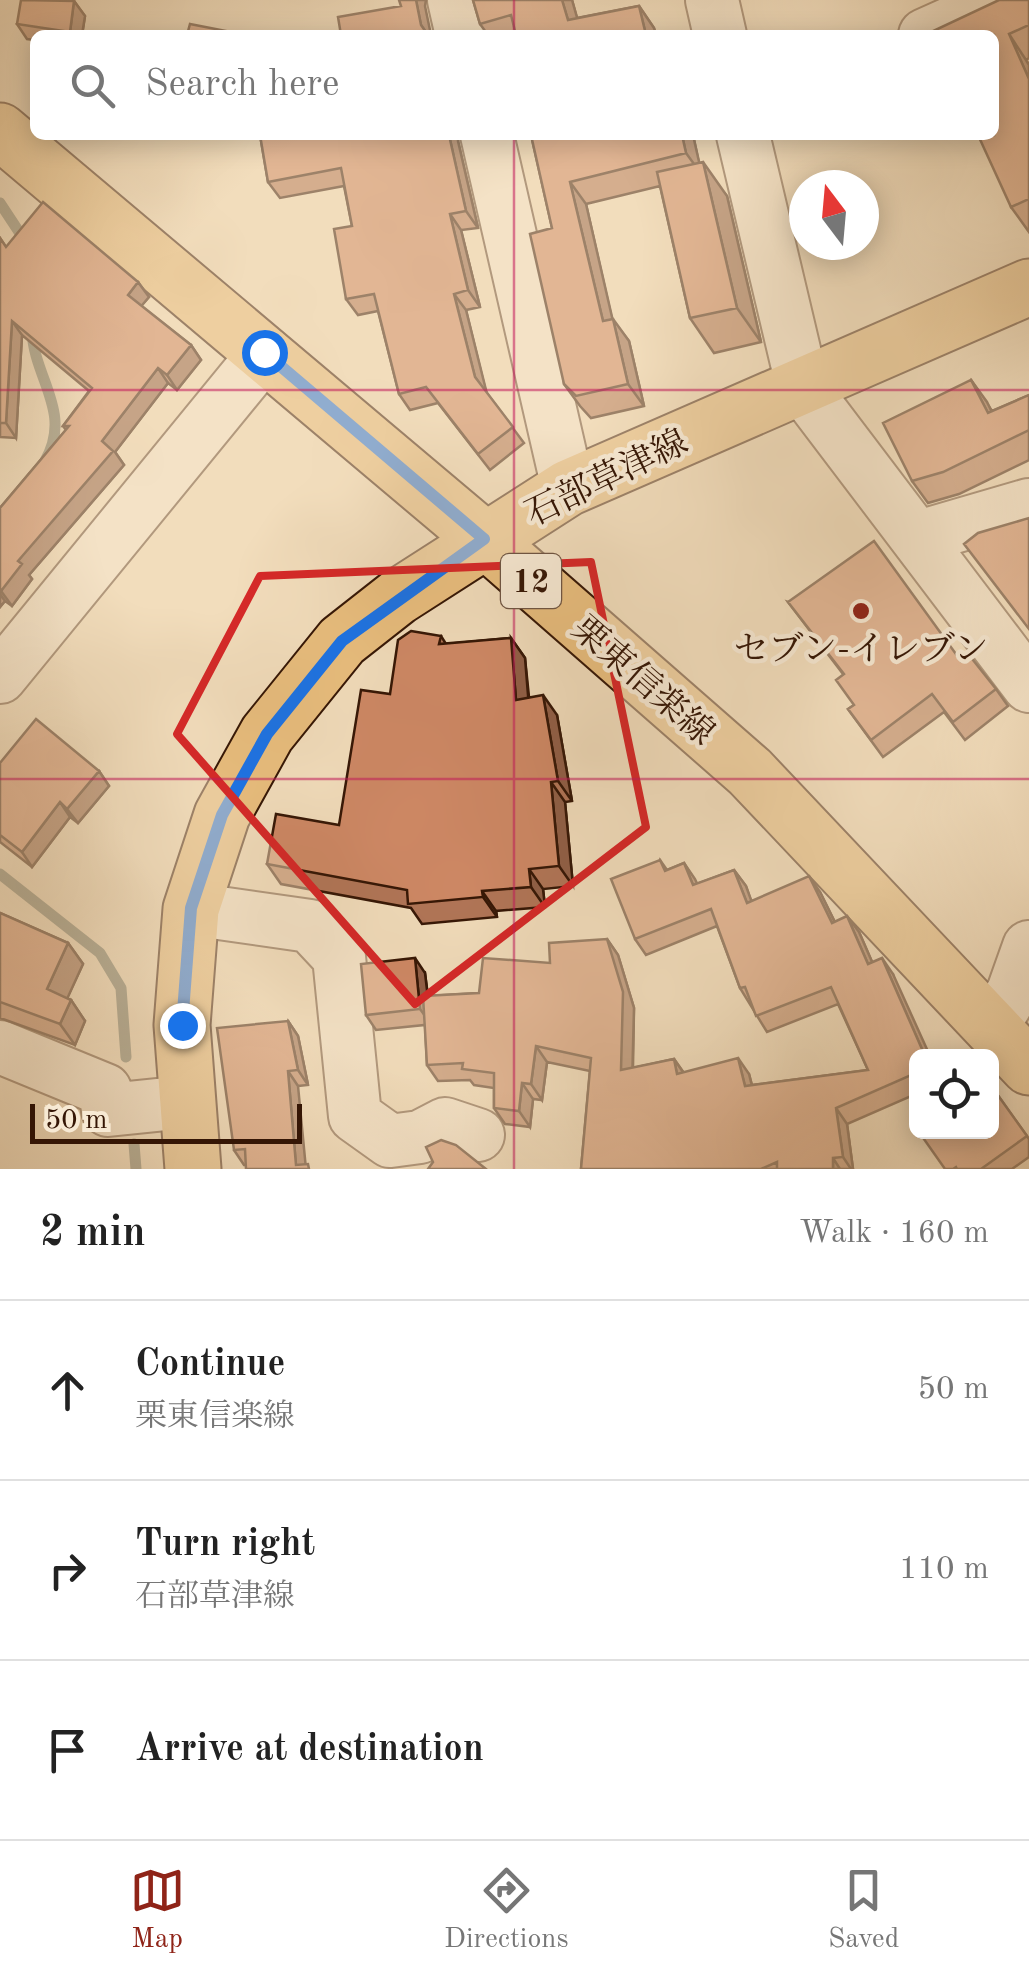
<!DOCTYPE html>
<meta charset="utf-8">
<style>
:root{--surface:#fff;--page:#f2f2f2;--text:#222;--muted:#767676;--line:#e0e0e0;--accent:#8f2418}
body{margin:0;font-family:"Old Standard TT","Noto Serif JP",serif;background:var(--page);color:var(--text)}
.controls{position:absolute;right:30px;bottom:30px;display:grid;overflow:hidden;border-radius:15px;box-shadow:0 5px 25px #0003}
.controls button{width:90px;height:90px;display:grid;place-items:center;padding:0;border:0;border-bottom:2px solid var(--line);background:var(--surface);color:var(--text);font:50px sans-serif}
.compass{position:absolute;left:789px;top:170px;width:90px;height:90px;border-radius:50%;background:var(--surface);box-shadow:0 5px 25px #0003;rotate:344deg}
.scale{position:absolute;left:30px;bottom:25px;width:272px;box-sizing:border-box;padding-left:10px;border:5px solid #351605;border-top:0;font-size:28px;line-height:35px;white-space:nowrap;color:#351605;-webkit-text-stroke:8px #f7e9d3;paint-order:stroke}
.stop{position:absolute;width:30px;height:30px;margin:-22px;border:8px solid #1a73e8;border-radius:50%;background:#fff}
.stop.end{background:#1a73e8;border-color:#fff;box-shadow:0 2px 10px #0008}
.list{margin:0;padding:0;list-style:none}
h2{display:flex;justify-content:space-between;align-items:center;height:130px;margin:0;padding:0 40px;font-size:42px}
h2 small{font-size:32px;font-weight:400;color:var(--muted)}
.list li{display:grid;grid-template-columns:65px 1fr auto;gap:30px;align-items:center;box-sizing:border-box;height:180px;padding:0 40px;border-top:2px solid var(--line)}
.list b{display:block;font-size:38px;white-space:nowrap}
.list p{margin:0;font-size:32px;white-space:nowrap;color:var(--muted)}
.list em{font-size:32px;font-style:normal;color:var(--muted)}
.icon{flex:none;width:55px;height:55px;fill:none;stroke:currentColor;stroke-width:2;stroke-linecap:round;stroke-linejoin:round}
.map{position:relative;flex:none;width:1029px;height:1169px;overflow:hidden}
.search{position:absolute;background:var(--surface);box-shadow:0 5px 25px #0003;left:30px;right:30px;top:30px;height:110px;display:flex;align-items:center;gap:25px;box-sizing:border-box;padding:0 35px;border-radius:15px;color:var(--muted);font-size:38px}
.sheet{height:670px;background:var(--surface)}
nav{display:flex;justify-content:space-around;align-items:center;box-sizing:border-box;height:140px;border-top:2px solid var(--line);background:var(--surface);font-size:28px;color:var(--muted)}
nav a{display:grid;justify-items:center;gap:5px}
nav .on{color:var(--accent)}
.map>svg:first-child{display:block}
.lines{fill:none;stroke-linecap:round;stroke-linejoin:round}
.stream{stroke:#737a6a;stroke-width:11}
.minor-casing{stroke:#644833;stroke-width:56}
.major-casing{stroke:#351605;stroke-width:59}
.minor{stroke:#f7e9d3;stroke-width:52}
.major{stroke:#e9be7e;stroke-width:55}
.wall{fill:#b17557;stroke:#351605;stroke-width:2.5}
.shaded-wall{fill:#905f47;stroke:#351605;stroke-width:2.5}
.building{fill:#ce8865;stroke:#351605;stroke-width:2.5}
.route{stroke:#1a73e8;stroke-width:12}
.marked{fill:none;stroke:#d62828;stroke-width:8;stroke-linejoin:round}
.grid{fill:none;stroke:#c2185b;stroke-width:2.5;stroke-opacity:0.55}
.poi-dot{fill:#8f2418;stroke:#f7e9d3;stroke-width:4}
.labels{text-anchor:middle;stroke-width:9;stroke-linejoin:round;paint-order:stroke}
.shield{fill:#f7e9d3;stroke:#6f5543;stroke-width:2.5}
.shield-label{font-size:32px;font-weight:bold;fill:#351605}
.street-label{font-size:35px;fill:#351605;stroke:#f7e9d3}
.poi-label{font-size:35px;fill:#351605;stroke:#f7e9d3}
</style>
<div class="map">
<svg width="1029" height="1169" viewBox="0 0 1029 1169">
<rect width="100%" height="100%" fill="#f2ddbc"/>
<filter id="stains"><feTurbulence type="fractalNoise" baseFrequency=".002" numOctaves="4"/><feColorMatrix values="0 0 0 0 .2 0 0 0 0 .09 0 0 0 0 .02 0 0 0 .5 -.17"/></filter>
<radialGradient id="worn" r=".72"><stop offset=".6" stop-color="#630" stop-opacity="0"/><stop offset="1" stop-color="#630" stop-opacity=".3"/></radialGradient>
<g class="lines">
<path class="stream" d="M0,203l27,41
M32,331c2,48 41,81 13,130
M0,874l100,79 21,35 5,69
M134,1144l2,25"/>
<defs>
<path id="minor" d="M454,0l8,35
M712,0l8,35
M925,35l78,-35
M487,135l81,353
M743,135l60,253 226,298
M919,537l110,-32
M0,677l265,-324
M191,909l119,17 29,31 16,159 35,25 30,-4 25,-13 33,11
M992,1027l21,-35 16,-45
M0,1047l105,43 3,20 78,-8"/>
<path id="major" d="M0,131l484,408 266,233 279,295
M193,1169l-11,-144 9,-116 31,-94 45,-81 75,-93 56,-44 170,-109 461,-201"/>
</defs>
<use href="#minor" class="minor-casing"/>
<use href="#major" class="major-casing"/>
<use href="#minor" class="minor"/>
<use href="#major" class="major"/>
</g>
<path class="wall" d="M473,0h99l5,18 62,-12 15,22 2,7h-168l-8,-11z
M1029,0v58l-3,2 3,5v167l-18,-25 -14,-205z
M74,1l11,15 -3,19h-47v5l-8,-1 -10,-15z
M260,135h198v6l20,87 -17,2 19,77 -14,3 20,82 38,51 -34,27 -52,-67 -28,7 -11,-16 -21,-83 -20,4 -12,-16 6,-73 -8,-40 -64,12 -12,-16z
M531,135h162l6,28 28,33 34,146 -47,11 -24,-35 -30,-132 -74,18 26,115 17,22 15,65 -53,12 -11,-12 -16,-22 -12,-156z
M0,238l6,9 132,35 11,15 -8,9 50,39 10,15 -24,30 -9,-7 -53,69 9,13 -95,110 3,4 -20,27 -7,-5 -5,6v-99l66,-78 -3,-4 26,-35 -67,-56 -6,103 -16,-1z
M971,380l21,31 37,-16v65l-70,34 -31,9 -16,-22z
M788,602l173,59 35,28 12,17 -43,34 -21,-28 -61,45 -35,-48 6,-4 -11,-31z
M441,636l5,8 65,-6 14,20 4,39 28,18 15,86 -7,1 8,84 -30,3 2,18 -49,4 1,6 -75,7 -11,-16 -130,-24 -14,-20 72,-39 51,-131z
M0,763l99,8 10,15 -31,37 -8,-6 -38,50 -32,-25z
M660,860l7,10 17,-7 13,21 37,-14 12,16 5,15 69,-9 15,30 24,10 13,30 21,12 23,82v38l-69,30 6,45h-272l9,-98 -43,-9 -5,38 -9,-1 -3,28 -25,-3 -11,-16v-20l-20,-3 -4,-5 -32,1 -11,-16 -2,-40 -49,5 -10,-15 59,-42 3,23 51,-3 128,-54 11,16 16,53 -1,60 41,-9 10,14 65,1 3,11 116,-15 -30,-66 -71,28 -27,-44 -23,-62 -71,29 -11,-16z
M0,913l68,30 15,21 -16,34 4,2 14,21 -10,24 -75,-27z
M288,1021l10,15 10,49 -10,1 -52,79h-2l-10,-15z
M992,1087l37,52v18l-17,12h-67z"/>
<path class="shaded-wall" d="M416,0h10l-1,6 6,29h-3l-7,-10z
M562,0h10l10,35 -14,-15z
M74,1l11,15 -3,19h-10l-2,-3z
M639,6l15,22 2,7h-10z
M1009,34l17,26 3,5v14z
M449,135h9v6l20,87 -12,-17z
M682,135h11l9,40 -16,-22z
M703,162l24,34 34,146 -24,-34z
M570,182l16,22 32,139 -15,-22z
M450,214l11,16 19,77 -12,-17z
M138,282l11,15 -11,13 -10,-15z
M454,294l12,16 21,84 -12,-17z
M613,319l16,22 15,65 -16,-22z
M12,321l10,14 -6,103 -10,-15z
M191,345l10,15 -24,30 -10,-15z
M158,368l10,15 -53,69 9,13 -95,110 3,4 -20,27 -11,-15 17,-30 84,-120z
M971,380l16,22 16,33 -15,-22z
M0,594l5,7 -5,6z
M511,638l14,20 5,62 -14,-20z
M543,695l14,20 15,86 -14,-20z
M99,771l10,15 -31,37 -11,-14z
M551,782l14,20 8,84 -14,-20z
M60,802l10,15 -38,50 -10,-15z
M684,863l11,16 10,22 -12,-16z
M529,869l14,20 2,18 -14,-20z
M734,870l12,16 12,33 -11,-16z
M809,876l11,16 23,47 -11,-16z
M482,891l14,20 1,6 -14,-20z
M847,916l12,16 21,48 -12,-16z
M607,939l11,16 16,53 -2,78 -11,-16z
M68,943l15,21 -21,46 -15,-21z
M415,958l10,15 6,51 -11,-15z
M882,958l11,16 37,82h-5z
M71,1000l14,21 -10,24 -15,-21z
M288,1021l10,15 10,49 -10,-15z
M536,1046l11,16 -5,38 -11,-16z
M738,1058l11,16 7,28 -11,-16z
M674,1059l11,16 -8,-1z
M288,1071l10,15 8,83 -10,-4z
M522,1083l11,16 -3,28 -11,-16z
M836,1108l11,16 6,45h-2l-8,-12z
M833,1158l7,11h-7z"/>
<path class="building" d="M21,0l53,1 -4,31 -53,-8z
M399,0h17l5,25 7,10h-87l-3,-18 63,-11z
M473,0h89l6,20 71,-14 7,29h-130l-5,-20 -31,9z
M999,0h30v25l-20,9 20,45v120l-18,8 -33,-72h16v-100h-61l-2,-3z
M190,24l36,7v4h-39z
M260,135h189l17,76 -16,3 18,76 -14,4 21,83 38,50 -35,27 -52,-67 -27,7 -25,-100 -28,5 -12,-70 18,-3 -11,-58 -73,14z
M531,135h151l4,18 -116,29 33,139 10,-2 15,65 -52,12 -12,-12 -34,-150 22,-6z
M703,162l34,146 -47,10 -33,-146z
M43,202l95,80 -10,13 63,50 -24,30 -9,-7 -56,73 11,10 -95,110 4,3 -21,27 -1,-1v-82l69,-82h-6l29,-38 -80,-67 -6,102h-6v-185l6,9z
M971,380l17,33 41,-18v35l-86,42 -31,9 -29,-58z
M1029,518v111l-65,-85 14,-11z
M874,541l87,120 8,-6 27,34 -43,33 -21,-28 -61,46 -23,-31 6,-4 -18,-25 8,-6 -56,-72z
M411,631l30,5 -2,8 72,-6 5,62 27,-5 15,86 -7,1 8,84 -30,3 2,18 -49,4 1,6 -75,7 -1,-14 -140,-26 9,-50 63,11 22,-135 29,4 8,-54z
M36,719l63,52 -32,38 -7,-7 -38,50 -22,-17v-72z
M660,860l5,11 19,-8 9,22 41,-15 13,33 62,-27 23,47 15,-7 21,48 14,-6 43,98h-9v17l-80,35 7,49 -10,1v11h-56v-7l-16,7h-180l10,-111 -55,-12 -5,38 -9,-1 -3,28 -25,-3v-35l-32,-4 1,-6 -36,2 -4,-69 56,-3 4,-35 67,5 -1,-20 58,-4 16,53 -2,78 53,-11 3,15 61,-16 7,28 123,-16 -37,-83 -75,29 -11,-29 -5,1 -29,-79 -76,30 -24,-60z
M0,913l68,30 -21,46 24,11 -11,24 -60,-22z
M415,958l5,51 -54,6 -5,-51z
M288,1021l10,49 -10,1 8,94 12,-1 1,5h-63l-1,-20 -11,1 -17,-122z
M992,1087l35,49 -46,33h-24l-1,-2 -3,2h-8l-26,-37h73z
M441,1140l15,5 30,24h-58l5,-7 -7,-15z"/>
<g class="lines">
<path class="route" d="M182,1025l9,-117 31,-93 45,-81 75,-93 142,-102 -220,-187"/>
</g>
<path d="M0 0H1029V1169H0ZM591,562l55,265 -231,177 -238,-270 83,-158z" fill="#f2ddbc" fill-opacity=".55" fill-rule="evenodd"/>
<path class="marked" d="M591,562l55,265 -231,177 -238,-270 83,-158z"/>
<path class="grid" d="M514,0v35M514,135v1034M0,390h1029M0,779h1029"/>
<circle class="poi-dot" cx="861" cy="611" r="10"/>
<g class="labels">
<rect class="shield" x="501" y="554" width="60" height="54" rx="8"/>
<g class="shield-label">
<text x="531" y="592">12</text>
</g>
<g class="street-label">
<text transform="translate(606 477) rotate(-26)" y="12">石部草津線</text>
<text transform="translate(644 680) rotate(41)" y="12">栗東信楽線</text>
</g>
<g class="poi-label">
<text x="861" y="660">セブン-イレブン</text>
</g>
</g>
<rect width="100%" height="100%" filter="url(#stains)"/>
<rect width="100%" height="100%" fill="url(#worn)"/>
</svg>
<div class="controls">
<button><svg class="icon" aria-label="locate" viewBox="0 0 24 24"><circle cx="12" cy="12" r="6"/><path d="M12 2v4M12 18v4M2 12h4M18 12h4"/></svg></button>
</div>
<svg class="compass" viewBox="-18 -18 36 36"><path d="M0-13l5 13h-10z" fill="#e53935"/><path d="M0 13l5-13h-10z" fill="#767676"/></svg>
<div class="scale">50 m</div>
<div class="stop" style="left:264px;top:352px"></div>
<div class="stop end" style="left:182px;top:1025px"></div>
<div class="search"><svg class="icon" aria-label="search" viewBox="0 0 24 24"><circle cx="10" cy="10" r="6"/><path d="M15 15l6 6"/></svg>Search here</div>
</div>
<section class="sheet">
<h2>2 min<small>Walk · 160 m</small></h2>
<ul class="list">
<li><svg class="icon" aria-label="ahead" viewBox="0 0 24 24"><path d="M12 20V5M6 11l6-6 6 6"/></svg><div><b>Continue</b><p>栗東信楽線</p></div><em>50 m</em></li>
<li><svg class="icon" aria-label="right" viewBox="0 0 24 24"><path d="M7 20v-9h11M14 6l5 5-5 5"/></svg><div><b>Turn right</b><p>石部草津線</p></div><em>110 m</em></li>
<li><svg class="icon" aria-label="arrive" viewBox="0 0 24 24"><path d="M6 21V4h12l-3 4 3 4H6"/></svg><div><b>Arrive at destination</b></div></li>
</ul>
</section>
<nav>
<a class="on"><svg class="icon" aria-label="map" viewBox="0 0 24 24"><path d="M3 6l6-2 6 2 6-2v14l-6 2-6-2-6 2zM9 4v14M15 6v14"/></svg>Map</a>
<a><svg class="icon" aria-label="directions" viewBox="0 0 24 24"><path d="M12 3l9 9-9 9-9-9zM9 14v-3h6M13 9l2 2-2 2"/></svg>Directions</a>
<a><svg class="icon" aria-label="saved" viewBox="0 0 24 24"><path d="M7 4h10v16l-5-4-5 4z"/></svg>Saved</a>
</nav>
